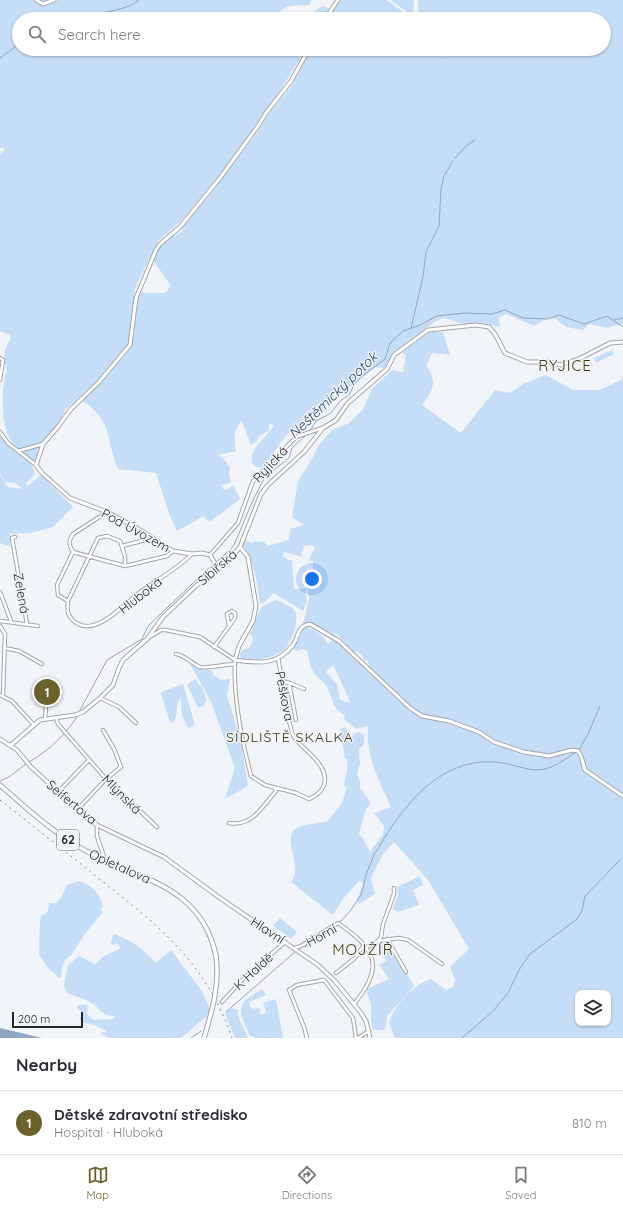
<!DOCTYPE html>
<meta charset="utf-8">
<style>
:root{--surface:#fff;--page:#f7f7f7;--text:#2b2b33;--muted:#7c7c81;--line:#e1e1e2;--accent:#6a612d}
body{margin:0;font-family:Quicksand,sans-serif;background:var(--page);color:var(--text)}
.controls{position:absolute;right:12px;bottom:12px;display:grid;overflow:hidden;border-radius:8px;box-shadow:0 1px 3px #0004}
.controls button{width:36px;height:36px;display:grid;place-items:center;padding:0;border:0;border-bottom:1px solid var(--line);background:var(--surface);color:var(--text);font:20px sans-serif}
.scale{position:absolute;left:12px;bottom:10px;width:71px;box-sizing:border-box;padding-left:4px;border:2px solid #242627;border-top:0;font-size:11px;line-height:14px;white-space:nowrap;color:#242627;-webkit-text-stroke:3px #f1f5f9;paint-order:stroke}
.you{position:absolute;left:312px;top:579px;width:14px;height:14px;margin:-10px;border:3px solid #fff;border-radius:50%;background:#1a73e8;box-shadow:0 0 0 6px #1a73e833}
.badge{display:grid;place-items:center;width:26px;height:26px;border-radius:50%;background:var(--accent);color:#fff;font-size:13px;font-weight:700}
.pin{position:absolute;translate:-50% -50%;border:2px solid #fff;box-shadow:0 1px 4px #0006}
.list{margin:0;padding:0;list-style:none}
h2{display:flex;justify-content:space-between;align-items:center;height:52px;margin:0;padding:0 16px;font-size:17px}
h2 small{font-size:13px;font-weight:400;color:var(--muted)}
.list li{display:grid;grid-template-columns:26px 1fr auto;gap:12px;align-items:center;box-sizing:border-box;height:64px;padding:0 16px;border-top:1px solid var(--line)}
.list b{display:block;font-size:15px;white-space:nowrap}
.list p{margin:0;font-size:13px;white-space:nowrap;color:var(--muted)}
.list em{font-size:13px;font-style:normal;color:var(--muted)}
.icon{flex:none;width:22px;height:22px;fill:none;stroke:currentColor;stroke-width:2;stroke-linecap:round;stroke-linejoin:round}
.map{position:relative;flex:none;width:623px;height:1038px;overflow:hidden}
.search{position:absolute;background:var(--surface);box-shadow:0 1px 3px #0004;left:12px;right:12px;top:12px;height:44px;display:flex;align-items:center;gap:10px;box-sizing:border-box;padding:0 14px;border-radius:22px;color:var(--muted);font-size:15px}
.sheet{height:116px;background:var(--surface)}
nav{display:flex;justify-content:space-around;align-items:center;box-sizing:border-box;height:56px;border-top:1px solid var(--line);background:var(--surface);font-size:11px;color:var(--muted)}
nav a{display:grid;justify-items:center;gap:2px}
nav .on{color:var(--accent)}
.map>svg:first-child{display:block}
.green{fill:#c5ddf6;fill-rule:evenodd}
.water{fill:#8fa7bf}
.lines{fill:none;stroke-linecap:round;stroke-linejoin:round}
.stream{stroke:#8fa7bf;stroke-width:1}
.minor-casing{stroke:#a2a6aa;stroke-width:4.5}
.tertiary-casing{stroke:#a2a6aa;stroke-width:5}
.primary-casing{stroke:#a2a6aa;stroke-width:5.5}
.minor{stroke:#fff;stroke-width:2.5}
.tertiary{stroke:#fff;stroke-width:3}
.primary{stroke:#fff;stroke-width:3.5}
.rail{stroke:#888a8d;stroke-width:1;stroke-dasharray:2 4;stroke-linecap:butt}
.primary-bridge-casing{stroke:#a2a6aa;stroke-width:5.5;stroke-linecap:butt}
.primary-bridge{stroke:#fff;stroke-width:3.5}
.labels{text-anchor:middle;stroke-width:3;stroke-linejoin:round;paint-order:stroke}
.shield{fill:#f1f5f9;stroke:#626466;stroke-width:1}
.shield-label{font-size:12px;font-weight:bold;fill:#242627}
.street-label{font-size:13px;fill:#242627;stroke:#f1f5f9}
.water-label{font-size:14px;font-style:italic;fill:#22476b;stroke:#f1f5f9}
.neighbourhood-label{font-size:14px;letter-spacing:1px;fill:#40390f;stroke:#f1f5f9}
.quarter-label{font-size:15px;letter-spacing:1px;fill:#40390f;stroke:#f1f5f9}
</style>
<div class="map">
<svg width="623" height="1038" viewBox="0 0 623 1038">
<rect width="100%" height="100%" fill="#f1f5f9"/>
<path class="green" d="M0,0h312l-3,5c-13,1 -27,-3 -32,14h-258v30h287l-26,42 -61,85 -39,46 -22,19 -23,47 -7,57 -31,36 -31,28 -12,22 -12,12 -22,6c-20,-8 -20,-58 -13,-79 -5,-15 -3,-19 4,-32l-1,-3 -10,-4v-176l5,-6 -4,-2 -1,2z
M342,0h45l26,19h-86z
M390,0h24l-1,16z
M418,0h205v324l-17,4 -17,-4 -6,6 -17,-3 -10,-8 -9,-1 -13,8 -28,-12 -7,4 1,9 -18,-4 -18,1 -20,-6 -8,3 -42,31 -9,16 -9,-1 -26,20 -10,4 -15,11 1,7c-9,6 -21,10 -30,17 -14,11 -22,28 -33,42l-7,-1 -4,-4v-8l4,-8 18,-21 -3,-3 -2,2v6l-10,5 -3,6 -5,3 -9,-24c-9,10 -8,17 -6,30l-19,4 6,3 7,9 -1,7 2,8 -11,4h2l1,3 4,1 6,-5 7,14 -29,22 -4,-1 -3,-4 -27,15 -7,-15 -14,-43 -38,-4c-13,-30 -4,-48 -36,-68l18,-17 32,-38 7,-53h26l6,-7 -18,-26 7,-14 7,-6 16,-9 -1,-3 3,-4 23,-27 49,-64 13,-21 21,-25 20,-38h129l7,8 -3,-8h160v-30h-184l-2,-10z
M322,6l7,2 -7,11h-18z
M429,332h14l7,23 -18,-2 -6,12c12,16 7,26 -4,40l39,28 34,-43 15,3 13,-9 23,-9 27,15h27l21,-10 2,-4v419l-19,-16 -18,-10 -4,-14 -3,-5 -8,-2 -22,6 -25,-4 -30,-10 -15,-9 -29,-11 -27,-5 -13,-8 -39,-37 -4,-10h-3c-1,-6 -6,-9 -12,-9l-14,-16c-13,-2 -21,-14 -35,-11l6,-25 -3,-20h6l1,-18h-5l7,-13 -4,-3 -8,1 1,2 -3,5 1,4 -17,-5 -3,4 7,4h3l2,29 11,-1 2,13 -4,10 -29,-18 -10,10h-4c-3,-21 -5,-39 -17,-58l2,-5 7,3 2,-2 10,1 4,4 21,-6 1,-11 14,-4 -12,-8 6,-36 15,-24 5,-11 14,-16 17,-7 14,-13 9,-21 20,-19 11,2 3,-17 -4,-2z
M612,350l2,4 -18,9 -2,-5z
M0,436l32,29 3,9 -9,9 1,3 14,-11 32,32 -20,20 -22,6 -21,1v13l-10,-4v-68l8,12 15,2 -8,-6 -10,-1 -5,-9z
M41,445l-6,18 -15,-11z
M275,600c5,1 16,6 19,10 7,8 -3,34 -10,40 -13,9 -27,10 -42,10l-2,-5 1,-4 9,-4 3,-9 -3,-4 11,-27z
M305,627c7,2 20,8 22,16h3l2,-3 6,2 71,68 13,8 27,4 29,11 15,10 31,10 25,4 23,-6 5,1 7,19 39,28v239h-228l-6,-15c6,-19 24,-38 42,-44l15,11 7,-3 2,-8 -5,-12 19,-18 -41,-69 -34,-38 -11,12 -12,24 4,16 -16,10 -2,-5 6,-13 -1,-4 -3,-1 -17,19 -9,15 -42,-33c13,-16 -9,-41 4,-53 5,-4 25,-6 33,-8l14,-18 5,-16 -3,-1c1,-7 5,-21 3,-27h-2l-5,-30 5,-2 6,9 7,-4 6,3v9l-5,6 1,14 -3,10 3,7v7l9,12 1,5 -4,4 -7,25 4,4 7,14 13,-18 1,-8 -10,-13 17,-6c-13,-28 -25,-51 -23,-81l-12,3 -12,-10 1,-4c-13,-5 -12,-18 -18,-28 -3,-6 -10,-9 -13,-14 -4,-6 -5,-15 -7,-22l-4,-2 -6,2 -4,-2 7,-13 -1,-4zM333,665l17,36v1h-4l-6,-2 -3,-16 -11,-12zM578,993h30v30h-30z
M190,664l13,6h9l1,5 8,5 9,-1 -3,17 13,42 8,48 -23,13 10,-31 -24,-66z
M195,679l7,9 5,13 -3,2 1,2 -7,3 -11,-23z
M183,684l12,41 -7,3 -6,-13 -1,-17c-7,6 -2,18 -8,25l-3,-1 -9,-28 1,-2z
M420,876l3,9 -10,5 6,15 -21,7 -3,-1 -2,-3 5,-13 -1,-8z
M79,881c12,4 21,12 24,26l-3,2 3,3 -19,23 -12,19 -7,6 -3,7 -1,10 -2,1 -13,-12 -7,-12 1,-33 1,-5 7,-5 1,-8h7l6,-7 5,-11z
M280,918l17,14 -6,7 -18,-13z
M113,934c18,5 30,15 43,29l15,-13 31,41 8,18 -3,7 -26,22h-72l-8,-4 1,-2 3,1 2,-2c-5,-2 -9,-4 -12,-6 -7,-4 -10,2 -16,-7l4,-3 -5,-7v-3h10l-1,9 7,6 18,-1 4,-3c-18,-1 -13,-7 -25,-13 -7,-5 -17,-7 -24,-10l-3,-8 4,-20 11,-9 16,8 9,-8 17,-8 -4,-5 -3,2 -3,-1z
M387,941l27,45 -27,30 -1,11 -3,3h-9c-5,-9 -2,-16 -3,-25 -1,-6 -4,-10 -4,-16l22,-10 -10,-15 7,-2 -6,-20z
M262,989l4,6 -17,7 1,5 5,2 4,-1 2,7 5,-3 -3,-9 13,-4 7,39h-27l-6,-2c-7,-17 -17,-29 1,-40 4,-2 7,-5 11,-7z
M231,1008l7,2c-1,10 7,18 10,28h-13l-10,-24z"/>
<path class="water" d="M0,1028l42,10h-42z"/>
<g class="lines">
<path class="stream" d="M89,19c16,-10 36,-7 50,-19
M0,58l19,-14
M455,158l11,-12 9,-6
M614,320l9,-2
M411,328l12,-51 3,-25 13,-26 2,-37 3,-13 9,-15
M310,431l6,-10 15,-8 9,-12 9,-6 5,-10 7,-8 24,-18 5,-16 13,-12 17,-6 17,-9 27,-3 28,1 13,-4 18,8 24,1 12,-4 25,9 23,-8 16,11
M216,562l15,-13 4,-6 17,-41 13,-25 24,-19 3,-10 16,-15
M79,712l28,-52 35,-21 6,-13 65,-62
M579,750l10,-18 11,-26
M29,762c19,-11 37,-27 49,-47
M0,781l9,-4 17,-13
M376,852c26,-45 62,-94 120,-90 13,1 26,7 39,8 15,1 29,-10 41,-18
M340,922l11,-12 10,-15 5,-20 9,-23
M305,947l32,-22
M226,1012l70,-61
M191,1038l10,-7
M462,1038l31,-27 15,-18 11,-23 11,-16 47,-35 5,-8 3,-15 35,-36"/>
<defs>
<path id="minor" d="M0,358l3,2 -3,20
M0,432l8,11 28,22
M18,451l25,-7
M107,512l-34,22c-5,7 -4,11 0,18l52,14 42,-10 6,-5
M15,537l-3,1 15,86
M122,546l31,-8
M73,552l-16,33 1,10 10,6c-1,9 -1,15 7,21 21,16 50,-19 65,-30 17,-12 37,-23 52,-38
M210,555l28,-32 15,-42 43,-44 26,-9
M0,592l11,29
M68,601l30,-63 9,-2 13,5 5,15v10
M0,621l38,5
M0,626l5,8 -2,62
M148,638l13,-8h5l34,7 35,23c-2,37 7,81 16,116l14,9 31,8 13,6c8,-3 16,-10 16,-20 -1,-18 -22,-29 -31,-42 -6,-9 -13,-65 -16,-79
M214,647l21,-29v-5l-3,-2 -5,3 2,11
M4,648l15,3 23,13
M176,654c10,2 15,9 24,13 4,2 28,-3 35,-3
M282,681l7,2 7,37
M290,683l14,6
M0,695l12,6 21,23
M100,698l19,9 17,16
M45,718l1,-11
M56,718l2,6 48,55 51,48
M58,792l31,-32
M77,810l29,-31 15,-12 -7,-18 -11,-19
M229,823c23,4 33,-16 47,-32l-1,-3
M97,825v11l8,24
M387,939l19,33
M378,941l21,-3 9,2 34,24
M367,947l11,-6 3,-4 2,-13 11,-30v-6
M295,948l6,-2 37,-23c37,26 48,42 16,81
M336,973l19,-15 9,-13
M222,1002l22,-24 41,-36
M307,1038l-3,-11 -15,-37 8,-5 27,-5 29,38 3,20
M358,1038l11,-7"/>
<path id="tertiary" d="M36,0l7,4 11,-4
M325,19l13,-19
M240,547l8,10 8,49 -3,15 -14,25 -4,14c23,3 42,6 58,-15 6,-9 4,-19 17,-21l29,17 71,67 12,8 27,5 30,11 15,10 30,10 25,4 23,-6 6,1 3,5 4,14 38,26
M218,569l-8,-14 -8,-2 -10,1 -19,-3 -36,-23 -30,-16 -37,-14 -28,-25 -6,-8 7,-21 14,-16 14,-19 28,-27 31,-37 6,-47 20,-48 4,-6 20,-17 40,-49 38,-52 8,-13 25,-32 18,-32
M0,739l17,11 14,17 56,51 10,7 67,32 56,41 98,67 17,16 26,32 5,8 4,17
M11,745l29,-25 35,-5 8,-3 17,-14 13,-13 6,-17 4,-8 24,-21 16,-22 34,-32 28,-21 15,-17 21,-53 7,-9 36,-33 19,-24 13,-8 12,-17 39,-34 7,-14 34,-25 48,-5 13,2 6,7 10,19 22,9h22l11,3 19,-6 31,-16 13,-1"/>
<path id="primary" d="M0,785c25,22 50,45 79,62 54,32 122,35 137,109"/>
</defs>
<use href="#minor" class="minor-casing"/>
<use href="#tertiary" class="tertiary-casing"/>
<use href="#primary" class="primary-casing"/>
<use href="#minor" class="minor"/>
<use href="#tertiary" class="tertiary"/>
<use href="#primary" class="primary"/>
<path class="rail" d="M0,800c33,26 66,52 98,78 61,48 108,84 134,160"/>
<defs>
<path id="primary-bridge" d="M204,1038c8,-27 16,-53 12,-82"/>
</defs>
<use href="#primary-bridge" class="primary-bridge-casing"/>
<use href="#primary-bridge" class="primary-bridge"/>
</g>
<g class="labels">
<rect class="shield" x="57" y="830" width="22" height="20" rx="3"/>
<g class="shield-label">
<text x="68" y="844">62</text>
</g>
<g class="street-label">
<text transform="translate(270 464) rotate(-47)" y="5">Ryjická</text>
<text transform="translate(136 530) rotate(29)" y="5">Pod Úvozem</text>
<text transform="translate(217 567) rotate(-41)" y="5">Sibiřská</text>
<text transform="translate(22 593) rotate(80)" y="5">Zelená</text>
<text transform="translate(140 595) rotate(-38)" y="5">Hluboká</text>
<text transform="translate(285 696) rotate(79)" y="5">Peškova</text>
<text transform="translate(122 794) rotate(45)" y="5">Mlýnská</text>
<text transform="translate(72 802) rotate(40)" y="5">Seifertova</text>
<text transform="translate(120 866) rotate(24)" y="5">Opletalova</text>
<text transform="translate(268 930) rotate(33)" y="5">Hlavní</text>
<text transform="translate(321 935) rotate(-29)" y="5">Horní</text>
<text transform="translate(253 971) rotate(-43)" y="5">K Haldě</text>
</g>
<g class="water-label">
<text transform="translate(333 395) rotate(-44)" y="5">Neštěmický potok</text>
</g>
<g class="neighbourhood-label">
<text x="290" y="742">SÍDLIŠTĚ SKALKA</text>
</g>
<g class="quarter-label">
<text x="565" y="371">RYJICE</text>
<text x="363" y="955">MOJŽÍŘ</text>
</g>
</g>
</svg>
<div class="controls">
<button><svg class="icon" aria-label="layers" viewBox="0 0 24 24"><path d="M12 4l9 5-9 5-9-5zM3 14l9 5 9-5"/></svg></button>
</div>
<div class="scale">200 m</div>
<div class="you"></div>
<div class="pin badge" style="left:47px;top:692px">1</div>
<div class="search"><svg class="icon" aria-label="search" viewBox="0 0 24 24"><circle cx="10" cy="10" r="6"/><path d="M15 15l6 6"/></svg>Search here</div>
</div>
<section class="sheet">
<h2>Nearby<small></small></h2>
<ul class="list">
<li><span class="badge">1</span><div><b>Dětské zdravotní středisko</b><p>Hospital · Hluboká</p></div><em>810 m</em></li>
</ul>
</section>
<nav>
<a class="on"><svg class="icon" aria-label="map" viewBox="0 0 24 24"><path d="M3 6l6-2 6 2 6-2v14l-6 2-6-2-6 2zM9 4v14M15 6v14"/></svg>Map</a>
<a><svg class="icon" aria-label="directions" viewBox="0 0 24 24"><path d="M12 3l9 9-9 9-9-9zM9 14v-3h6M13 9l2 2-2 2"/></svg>Directions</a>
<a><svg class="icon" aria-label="saved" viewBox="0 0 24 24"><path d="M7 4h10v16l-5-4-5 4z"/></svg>Saved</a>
</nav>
